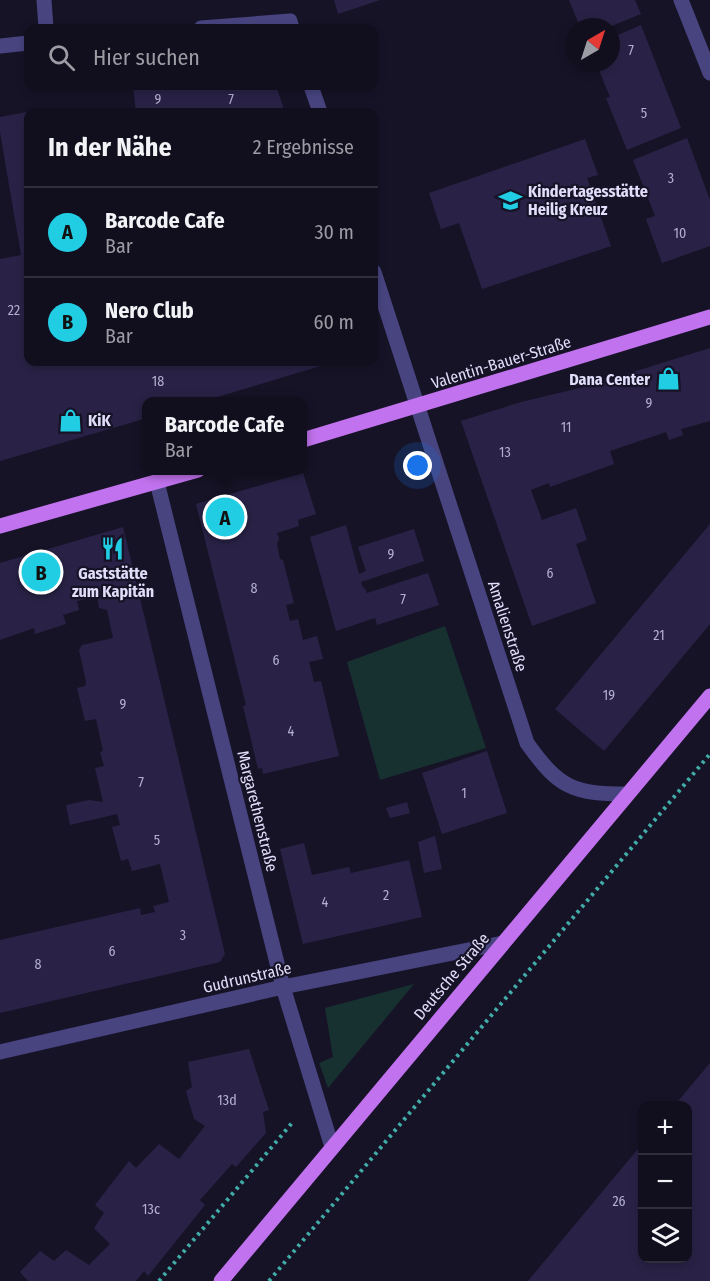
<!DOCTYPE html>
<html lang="de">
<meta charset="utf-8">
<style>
:root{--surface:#110e1d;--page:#1a1726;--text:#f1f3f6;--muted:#9c9ca4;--line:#302e3b;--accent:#21cde3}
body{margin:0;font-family:"Fira Sans Condensed",sans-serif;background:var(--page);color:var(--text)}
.controls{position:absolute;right:18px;bottom:18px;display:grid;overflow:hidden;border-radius:12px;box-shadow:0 3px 9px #0003}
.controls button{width:54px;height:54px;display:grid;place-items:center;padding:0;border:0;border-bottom:2px solid var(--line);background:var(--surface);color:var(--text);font:30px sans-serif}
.compass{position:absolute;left:566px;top:18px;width:54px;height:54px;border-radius:50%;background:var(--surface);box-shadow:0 3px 9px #0003;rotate:39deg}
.you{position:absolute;left:418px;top:466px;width:21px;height:21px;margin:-15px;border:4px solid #fff;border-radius:50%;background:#1a73e8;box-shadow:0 0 0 9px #1a73e833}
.badge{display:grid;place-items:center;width:39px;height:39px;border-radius:50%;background:var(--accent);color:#111;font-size:20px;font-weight:700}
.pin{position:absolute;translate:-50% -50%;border:3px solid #fff;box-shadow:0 2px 6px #0006}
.popup{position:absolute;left:142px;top:397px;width:165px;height:78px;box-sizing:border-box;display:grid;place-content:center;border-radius:12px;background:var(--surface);filter:drop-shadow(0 2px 4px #0005);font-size:20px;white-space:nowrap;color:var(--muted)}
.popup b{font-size:22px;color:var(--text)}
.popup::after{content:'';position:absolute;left:50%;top:100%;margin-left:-12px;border:12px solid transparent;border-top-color:var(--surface)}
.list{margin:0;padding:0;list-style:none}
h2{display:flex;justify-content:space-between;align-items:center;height:78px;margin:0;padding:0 24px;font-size:26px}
h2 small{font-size:20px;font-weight:400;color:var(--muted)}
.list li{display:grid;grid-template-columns:39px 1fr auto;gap:18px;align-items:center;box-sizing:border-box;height:90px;padding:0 24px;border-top:2px solid var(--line)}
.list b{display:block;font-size:22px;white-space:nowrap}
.list p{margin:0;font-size:20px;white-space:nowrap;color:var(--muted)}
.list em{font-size:20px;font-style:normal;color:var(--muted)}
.icon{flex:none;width:33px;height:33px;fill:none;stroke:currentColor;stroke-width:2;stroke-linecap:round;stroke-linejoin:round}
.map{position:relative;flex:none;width:710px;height:1281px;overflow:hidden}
.search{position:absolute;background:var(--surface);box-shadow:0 3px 9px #0003;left:24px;top:24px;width:354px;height:66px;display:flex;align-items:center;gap:15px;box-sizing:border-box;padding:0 21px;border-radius:12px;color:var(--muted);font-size:22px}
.panel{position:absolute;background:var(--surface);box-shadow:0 3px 9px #0003;left:24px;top:108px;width:354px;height:258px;border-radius:12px}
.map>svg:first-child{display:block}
.green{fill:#173030}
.building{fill:#292246}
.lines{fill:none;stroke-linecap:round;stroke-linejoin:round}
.path{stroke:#40ada8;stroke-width:4;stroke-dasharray:3 4.5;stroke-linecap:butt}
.minor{stroke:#474480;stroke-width:15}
.major{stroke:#c172ee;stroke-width:15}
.labels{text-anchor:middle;stroke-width:4.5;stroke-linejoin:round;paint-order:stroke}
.number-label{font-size:14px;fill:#b3afce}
.poi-label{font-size:16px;font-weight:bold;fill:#e1defb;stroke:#171327;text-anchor:start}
.street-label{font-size:16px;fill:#e1defb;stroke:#171327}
</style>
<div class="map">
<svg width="710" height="1281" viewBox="0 0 710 1281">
<rect width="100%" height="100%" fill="#171327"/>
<path class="green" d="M445,626l41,122 -106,32 -33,-118z
M414,984l-86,104 -9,-25 14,-6 -8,-49z"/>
<path class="building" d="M334,0h46l-42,14z
M569,0h66l6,14 -32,13h-29z
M641,25l40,103 -54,22 -21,-52 4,-1 -14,-34h15v-25z
M133,86h143l9,26h-149z
M27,112l1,250h306l-133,40h-54v16l-147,43v-202l21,-4 -21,-123v-15z
M687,138l23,62v46l-48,17 -16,-44 9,-3 -22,-56z
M585,139l13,36 -11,3 24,68 -129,43 -23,-66 -18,6 -12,-36z
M710,348v73l-29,8 2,6 -14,5 -3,-8 -56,19 4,13 -64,23 -1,-4 -18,7 11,30 34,-12 11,32 -11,4 20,59 -64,23 -71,-205 60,-19 67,-16z
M303,473l13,41 -18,6 1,6 -22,7 2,5 -2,6 3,15 3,1 11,43 -8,2 4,16 8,-2 5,21 14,-4 6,23 -14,3 5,20 7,-1 18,75 -76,18 -1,-6 -4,1 -15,-63 3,-1 -50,-201z
M710,524v100l-106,127 -49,-42z
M346,525l13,49 7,-3 -8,-24 56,-18 10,32 -63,21 2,6 1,-1 3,6 61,-20 11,32 -62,20 -2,-7 -39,13 -26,-94z
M123,527l102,427 -5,8 -220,51v-73l140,-32 1,7 14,-3 -2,-6 16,-4 -9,-38 -28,7 -4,-12 -7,2 -9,-34 8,-2 -3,-11 -47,11 -4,-20 23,-5 14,2 -8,-34 9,-2 -4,-14 3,-1 -7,-32 -11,2 -8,-33 8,-2 1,-4 -7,-32 3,-5 31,-7 -6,-28 -8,-2 -2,-11 -20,4 2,9 -16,5 3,9 -31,10 -1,-6 -34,12v-77z
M487,751l20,62 -65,21 -20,-61z
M407,802l3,11 -20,5 -4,-10z
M435,836l7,33 -18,4 -6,-31z
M304,843l8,32 37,-8 2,6 58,-13 13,57 -119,27 -23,-95z
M249,1049l20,61 -6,2 3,21 -30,34 -4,-3 -32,36 5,5 -57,71 -4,-5 -8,10h-108l-8,-9 20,-21 14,10 12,-11 23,15 21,-21 -16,-16 10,-15 -9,-8 34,-44 7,7 23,-24 20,15 26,-33 -11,-7 -8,-28 6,-4 -4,-25z
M710,1063v218h-182l114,-137v114h46v-152h-14z"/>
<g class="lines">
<path class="path" d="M159,1281l133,-158
M269,1281l441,-527"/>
<path class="minor" d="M44,0l2,28
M681,0l29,73
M201,28l89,-7 2,7
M0,46l28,-3
M311,86l9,26
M374,272l153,471c32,45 46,51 100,51
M157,482l126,505 49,160
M0,1052l283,-65 220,-44"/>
<path class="major" d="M303,440l407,-123
M0,526l198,-56
M221,1281l489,-585"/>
</g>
<defs>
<symbol id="school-bare" viewBox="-9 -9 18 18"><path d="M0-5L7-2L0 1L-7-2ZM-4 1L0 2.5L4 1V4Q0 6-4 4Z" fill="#21cde3" stroke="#171327" stroke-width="2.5" paint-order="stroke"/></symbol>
<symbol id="shop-bare" viewBox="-9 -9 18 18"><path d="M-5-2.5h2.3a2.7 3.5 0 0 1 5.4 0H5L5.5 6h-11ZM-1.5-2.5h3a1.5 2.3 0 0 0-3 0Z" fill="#21cde3" stroke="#171327" stroke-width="2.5" paint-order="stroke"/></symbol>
<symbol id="restaurant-bare" viewBox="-9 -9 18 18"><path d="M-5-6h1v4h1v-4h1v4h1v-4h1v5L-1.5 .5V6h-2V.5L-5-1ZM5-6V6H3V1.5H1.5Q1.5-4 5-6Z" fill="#21cde3" stroke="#171327" stroke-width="2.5" paint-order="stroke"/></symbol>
</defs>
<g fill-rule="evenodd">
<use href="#school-bare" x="494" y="184" width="33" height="33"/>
<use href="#shop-bare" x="652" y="362" width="33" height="33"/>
<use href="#shop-bare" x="54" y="404" width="33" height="33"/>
<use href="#restaurant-bare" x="96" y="532" width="33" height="33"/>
</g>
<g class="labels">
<g class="number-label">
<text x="631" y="55">7</text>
<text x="158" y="104">9</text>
<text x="231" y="104">7</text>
<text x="644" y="118">5</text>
<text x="671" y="183">3</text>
<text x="680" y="238">10</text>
<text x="14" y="315">22</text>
<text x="158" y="386">18</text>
<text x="649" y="408">9</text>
<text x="566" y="432">11</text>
<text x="505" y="457">13</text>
<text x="391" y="559">9</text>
<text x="550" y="578">6</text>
<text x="254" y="593">8</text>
<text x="403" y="604">7</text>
<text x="659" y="640">21</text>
<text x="276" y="665">6</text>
<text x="609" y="700">19</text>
<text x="123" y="709">9</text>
<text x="291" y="736">4</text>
<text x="141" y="787">7</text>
<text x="464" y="798">1</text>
<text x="157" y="845">5</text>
<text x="386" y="900">2</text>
<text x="325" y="907">4</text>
<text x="183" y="940">3</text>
<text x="112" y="956">6</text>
<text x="38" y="969">8</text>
<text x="227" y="1105">13d</text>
<text x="619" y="1206">26</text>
<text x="151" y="1214">13c</text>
</g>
<g class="poi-label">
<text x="528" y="197">Kindertagesstätte<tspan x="528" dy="18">Heilig Kreuz</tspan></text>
<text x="650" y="385" text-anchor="end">Dana Center</text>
<text x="88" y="426">KiK</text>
<text x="113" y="579" text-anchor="middle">Gaststätte<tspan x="113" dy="18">zum Kapitän</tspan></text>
</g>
<g class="street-label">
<text transform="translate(501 362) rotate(-17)" y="6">Valentin-Bauer-Straße</text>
<text transform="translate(508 626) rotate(72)" y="6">Amalienstraße</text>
<text transform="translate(258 811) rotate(76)" y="6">Margarethenstraße</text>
<text transform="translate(451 976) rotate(-50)" y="6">Deutsche Straße</text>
<text transform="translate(247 977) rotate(-13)" y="6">Gudrunstraße</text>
</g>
</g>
</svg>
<div class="controls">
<button>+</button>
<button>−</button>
<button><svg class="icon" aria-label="layers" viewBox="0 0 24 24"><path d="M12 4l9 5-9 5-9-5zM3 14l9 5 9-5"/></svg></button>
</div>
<svg class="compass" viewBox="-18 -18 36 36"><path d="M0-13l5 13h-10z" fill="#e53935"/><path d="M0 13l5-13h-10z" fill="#9c9ca4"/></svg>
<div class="you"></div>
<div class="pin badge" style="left:225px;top:517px">A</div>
<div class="popup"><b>Barcode Cafe</b>Bar</div>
<div class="pin badge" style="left:41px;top:572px">B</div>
<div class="search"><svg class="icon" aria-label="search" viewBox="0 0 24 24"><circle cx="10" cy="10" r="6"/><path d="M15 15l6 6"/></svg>Hier suchen</div>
<section class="panel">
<h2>In der Nähe<small>2 Ergebnisse</small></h2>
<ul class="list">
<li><span class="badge">A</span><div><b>Barcode Cafe</b><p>Bar</p></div><em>30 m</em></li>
<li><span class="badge">B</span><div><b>Nero Club</b><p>Bar</p></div><em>60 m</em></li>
</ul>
</section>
</div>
